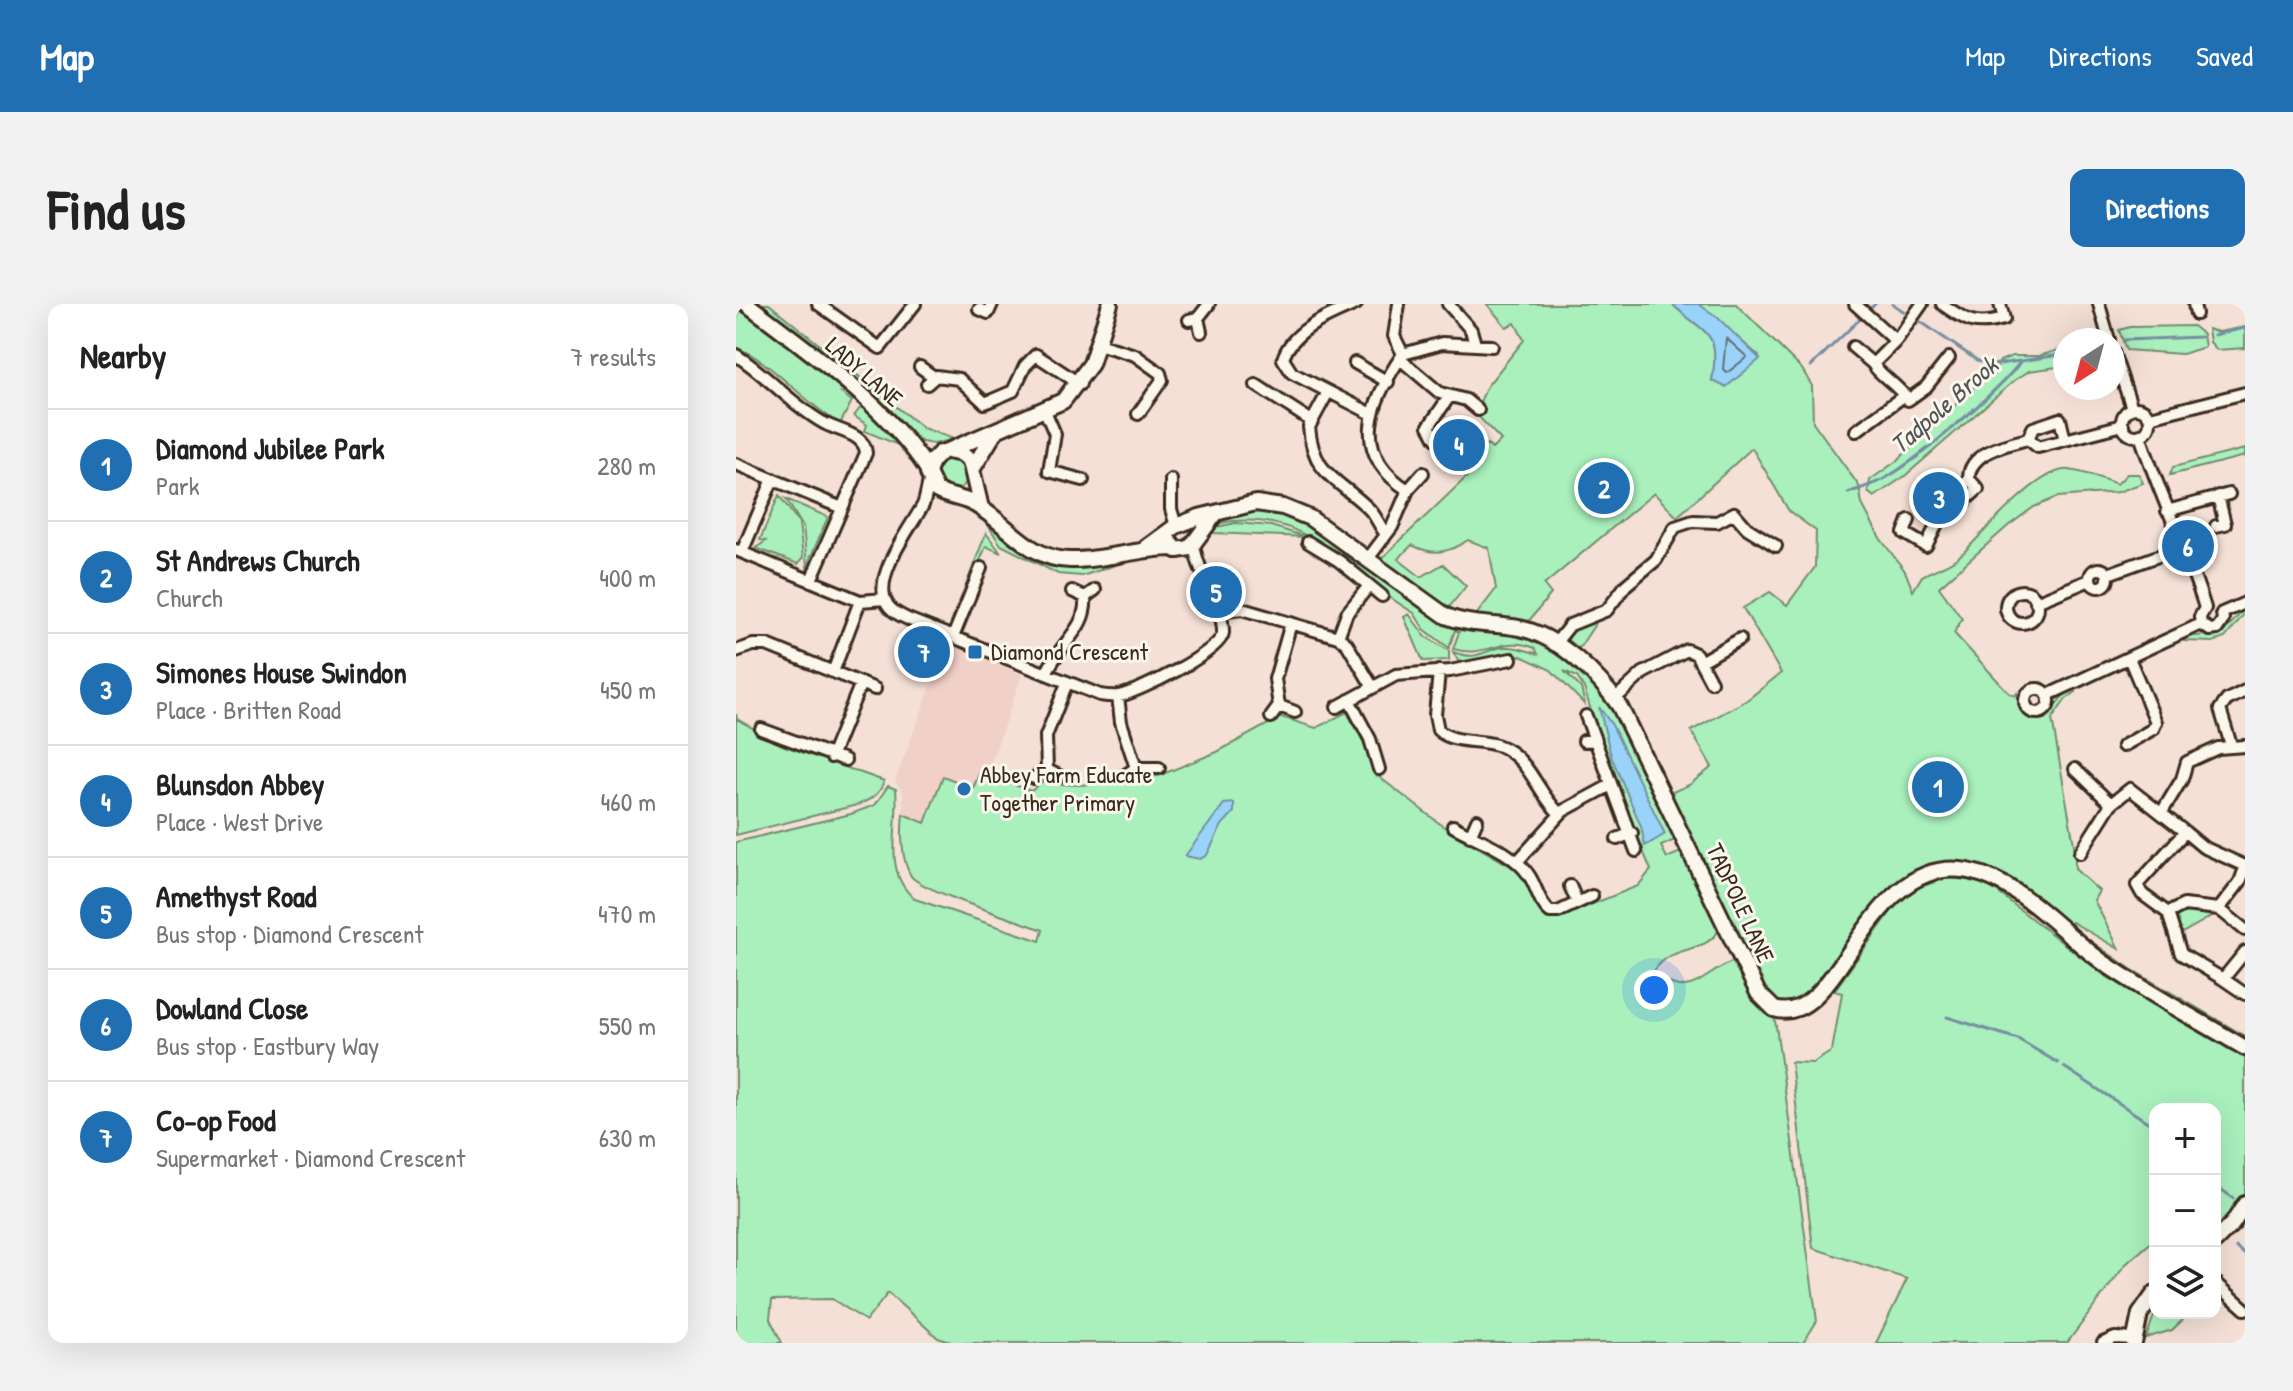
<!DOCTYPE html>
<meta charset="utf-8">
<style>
:root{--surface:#fff;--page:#f2f2f2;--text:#222;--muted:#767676;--line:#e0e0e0;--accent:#1f6fb2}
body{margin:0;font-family:"Patrick Hand",sans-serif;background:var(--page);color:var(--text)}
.controls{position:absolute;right:24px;bottom:24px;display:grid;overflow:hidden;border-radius:16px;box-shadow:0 8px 32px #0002}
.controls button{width:72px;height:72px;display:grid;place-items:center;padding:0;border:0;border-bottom:2px solid var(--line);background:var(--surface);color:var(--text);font:40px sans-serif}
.compass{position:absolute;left:1317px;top:24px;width:72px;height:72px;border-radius:50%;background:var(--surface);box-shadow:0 8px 32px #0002;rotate:216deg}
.you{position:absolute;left:918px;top:686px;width:28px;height:28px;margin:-20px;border:6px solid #fff;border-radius:50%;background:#1a73e8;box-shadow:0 0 0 12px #1a73e833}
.badge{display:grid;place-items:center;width:52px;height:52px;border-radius:50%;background:var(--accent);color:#fff;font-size:26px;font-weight:700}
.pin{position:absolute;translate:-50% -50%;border:4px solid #fff;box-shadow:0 2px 8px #0006}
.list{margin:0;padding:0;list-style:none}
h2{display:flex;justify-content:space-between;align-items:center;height:104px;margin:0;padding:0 32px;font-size:34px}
h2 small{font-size:26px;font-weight:400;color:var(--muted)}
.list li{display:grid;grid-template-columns:52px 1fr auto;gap:24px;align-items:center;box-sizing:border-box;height:112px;padding:0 32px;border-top:2px solid var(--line)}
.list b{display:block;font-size:30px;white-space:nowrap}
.list p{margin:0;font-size:26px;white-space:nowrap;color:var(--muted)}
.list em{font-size:26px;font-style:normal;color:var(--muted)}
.icon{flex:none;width:44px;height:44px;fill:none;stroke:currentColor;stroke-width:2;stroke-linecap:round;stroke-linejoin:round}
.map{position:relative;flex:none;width:1509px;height:1039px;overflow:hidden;border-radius:16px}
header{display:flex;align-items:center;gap:48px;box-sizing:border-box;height:112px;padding:0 40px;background:var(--accent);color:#fff}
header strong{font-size:38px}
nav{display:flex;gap:44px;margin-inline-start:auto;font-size:28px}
.intro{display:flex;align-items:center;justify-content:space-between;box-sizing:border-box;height:192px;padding:0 48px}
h1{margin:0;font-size:56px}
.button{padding:20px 36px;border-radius:16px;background:var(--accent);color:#fff;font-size:28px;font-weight:700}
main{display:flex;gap:48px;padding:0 48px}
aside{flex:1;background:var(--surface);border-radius:16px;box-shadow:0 8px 32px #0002}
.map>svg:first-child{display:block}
.built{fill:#f0d0c7}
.green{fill:#a9f0bd;stroke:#728d6e;stroke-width:2}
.water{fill:#9ad3fa;stroke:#748fa2;stroke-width:2}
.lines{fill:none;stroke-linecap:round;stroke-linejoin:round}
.shore{stroke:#616e76;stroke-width:2}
.stream{stroke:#748fa2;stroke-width:3}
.street-casing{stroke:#3b2a1e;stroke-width:16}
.secondary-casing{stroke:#3b2a1e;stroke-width:20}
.street{stroke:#fbf7ec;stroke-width:10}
.secondary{stroke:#fbf7ec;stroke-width:14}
.poi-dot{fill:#1f6fb2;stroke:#fbf7ec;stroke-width:3}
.labels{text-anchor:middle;stroke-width:6;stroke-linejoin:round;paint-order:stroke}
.street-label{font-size:24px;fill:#3b2a1e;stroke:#fbf7ec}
.poi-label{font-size:24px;fill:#3b2a1e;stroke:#fbf7ec;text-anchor:start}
.water-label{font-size:26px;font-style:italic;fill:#535455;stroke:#fbf7ec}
</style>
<header>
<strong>Map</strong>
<nav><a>Map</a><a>Directions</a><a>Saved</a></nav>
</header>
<div class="intro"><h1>Find us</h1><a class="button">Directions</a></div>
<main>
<aside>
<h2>Nearby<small>7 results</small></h2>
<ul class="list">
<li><span class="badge">1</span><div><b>Diamond Jubilee Park</b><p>Park</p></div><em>280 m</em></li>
<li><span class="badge">2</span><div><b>St Andrews Church</b><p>Church</p></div><em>400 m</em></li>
<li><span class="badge">3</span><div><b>Simones House Swindon</b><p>Place · Britten Road</p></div><em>450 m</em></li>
<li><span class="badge">4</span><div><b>Blunsdon Abbey</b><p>Place · West Drive</p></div><em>460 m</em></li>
<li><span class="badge">5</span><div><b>Amethyst Road</b><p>Bus stop · Diamond Crescent</p></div><em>470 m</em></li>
<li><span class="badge">6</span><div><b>Dowland Close</b><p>Bus stop · Eastbury Way</p></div><em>550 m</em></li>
<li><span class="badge">7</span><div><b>Co-op Food</b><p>Supermarket · Diamond Crescent</p></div><em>630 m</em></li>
</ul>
</aside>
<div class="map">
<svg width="1509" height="1039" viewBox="0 0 1509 1039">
<rect width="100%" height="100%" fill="#f4e0d6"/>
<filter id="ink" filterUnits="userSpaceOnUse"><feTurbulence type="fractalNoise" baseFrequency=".0125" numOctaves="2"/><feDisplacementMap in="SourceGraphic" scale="16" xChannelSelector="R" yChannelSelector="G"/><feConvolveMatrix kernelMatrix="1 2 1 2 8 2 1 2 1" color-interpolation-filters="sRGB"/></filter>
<g filter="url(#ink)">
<path class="built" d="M211,340l75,30 -35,100 49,19 -36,119 -81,-27 -14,-22 -2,-71 -8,-11z"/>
<path class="green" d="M0,0h33l154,124 31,11 -20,5 -12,-2 -66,-54 -15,5 11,8 -12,23c-30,-16 -78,-71 -104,-76v-28l3,-6z
M751,0h185c34,32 49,25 40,77l17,3c10,-12 23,-16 30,-28l-61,-52h38l66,65 10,17 1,36 46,64 3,18 18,34 25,33 8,20 9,-15c14,-8 29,-11 42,-24 22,-22 70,-77 99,-82 10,-2 43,10 54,14l10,-10h12l4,9 -25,9 -60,5 -24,10 -26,19 -69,61 23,32 -8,14 55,60 6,3 2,-3c4,17 9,31 30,24l14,-19 13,-10 2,4 -10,7 -14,20 23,131v19l24,22 -5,9 25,49 -47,-27 -3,4 62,43 114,67v9l-140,-84 -109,-84 -75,-4 -20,7 -32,31 -55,78 -23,14 -9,2 -13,-7 -99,-205 19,-8 23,-18 -21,-36 56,-31 34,-27 -38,-65 27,-16 17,13 28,-38 1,-36 -27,-20 -37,-63 -75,69 -23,-24 -110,92 7,9 -23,28 -55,-3 23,-30 -7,-41 -21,-8c-19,13 -35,16 -56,5l-14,14 23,18 22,-13 23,22 -19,24 -68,-49 96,-92 -6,-8 18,-17 5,5 9,-9 -26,-27 12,-27 37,-46 -9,-17 -9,4z
M1457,22l10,8 2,13 -23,7 -56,-4 -7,-20 11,-3z
M1509,23v21l-28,2 -7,-8 -2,-13 11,3z
M1329,44v18l-36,5 -14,9 -110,96 -31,21 -6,-5 2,-12 28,-20 81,-78 15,-10 6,-11 12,-5h27z
M125,103l5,3 37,37 -38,-16 2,-6 -13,-9z
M1509,145v7l-75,19 3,-8z
M198 170a17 17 0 1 1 34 0a17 17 0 1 1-34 0Z
M43,191l20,28 4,35 -5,6 -42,-16 10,-7 -6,-1z
M50,195l42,18 -21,49 -4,-39z
M526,204l37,10 127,90 98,27 36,18 48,43 69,143 -16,7 6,12 16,-7 38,75c-14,31 -47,15 -67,45 35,35 49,0 83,-11l36,53 3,13 41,295 -14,22h-849l-16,-5 -50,-45 -22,28 -34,-22 -60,1 -2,19 12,24h-46v-501l115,-28 24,-9 13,-19 8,3c4,36 -15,83 19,110l125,42 3,-11c-23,-9 -123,-40 -132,-54 -10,-16 -10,-44 -8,-62l22,9 18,-47 30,12 7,-16 51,19 17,-14 11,7 21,1 39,-4 18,-6 21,1 59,-24 64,-35 35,11 31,-16 16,29 11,32 74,57 71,41 29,47 12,-1 78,-31 13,-16 -42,-101 -25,-81 -7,-11 -13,-6 17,17 4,17 -34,-35 -30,-14 -61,8 -7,-12c24,8 23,2 45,-4 14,-3 28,2 40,6l-3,-6c-32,-14 -47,11 -82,1l6,-17 -4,-2 -6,18 -25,-19 -10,-16c-73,-42 -107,-111 -203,-88l6,-5z
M246,212l54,41h104l-58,19 -24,-2 -57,-29z
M500,219l35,3 35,11 -93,-4 3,-6z
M250,229l15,20 -15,-7 -32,79 -3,-1z
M1509,304v5l-20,25 -12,4 -29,-1 -2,-4 40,-3z
M673,310l16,22 24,15v9l-26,1 -19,-44z
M861,317l-21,32 -11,-10 10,-15z
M0,410l1,5 45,26 102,36c-4,14 -14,19 -27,24l-121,30z
M1212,574l29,3 14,6 113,88 141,83v137l-30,38v-124h-60v130l-29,25 -59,79h-191l31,-64 -94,-31 -22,-186 22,1 19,-12 10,-58 -8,-2 66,-92 13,-10z
M1451,607l25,5 -30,17 -8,-19z
M1419,1009h35l-18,17 -26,8z"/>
<path class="water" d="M936,0h26l18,12 44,43 -34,28 -14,-6c9,-52 -6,-45 -40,-77z
M863,403l13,18 53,109 -20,12 -4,-20 -30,-70z
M498,499v9l-12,13 -15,30 -7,4 -15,-3 39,-52z"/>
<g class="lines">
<path class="shore" d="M990,34l21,19 -20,16 -4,-4z"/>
<path class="stream" d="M1156,0l13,8
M1135,4l4,-4
M1185,18l57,39 14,4 28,-4
M1478,31l31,-7
M1388,36l77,-3
M1075,62l50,-48
M1112,189c13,-5 29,-9 41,-17 32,-19 111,-86 132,-115l44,-7
M1211,713l71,22 40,24
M1328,763l91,60
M1479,881l18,13
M1500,943l9,8"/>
<defs>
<path id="street" d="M82,0l62,44 35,-44
M620,0c-25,11 -64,25 -73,55l9,14 80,41
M663,0l-5,32 9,18
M712,0l23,26 4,14
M1119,0l41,37
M1206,0c25,17 32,23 62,15l-4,-15
M1363,0l10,36
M1458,0l2,10
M243,5l9,4 4,-9
M462,14l3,14
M453,16l9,-2 11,-14
M362,40l37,11 25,18 2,7 -24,34
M1117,43l20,17 23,-23 26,-37
M1377,48l19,56
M667,50c-33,48 -54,99 5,136
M667,50l39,-11 50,3
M0,51c31,20 56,50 86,67 14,9 43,11 44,31l-55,127
M664,55l40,34 26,7 12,10
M619,59l33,19
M1137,60c6,11 24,20 35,36l18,-13 23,-29
M184,63l14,10
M191,80l9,-8 23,3 26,24 28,-12 12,-25 11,-11 44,29
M520,81l54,35
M592,88l-19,35c4,48 29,52 59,81 8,7 11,18 18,26
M1386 118a14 14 0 1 1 28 0a14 14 0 1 1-28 0Z
M309,107l10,23 -6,37 34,9
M1414,113l95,-24
M1120,127l49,-36
M1404,131c19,59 47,114 65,173l-5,9 1,7 9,6 7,-1 6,-9 -1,-7
M700,135l-7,-13 20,-29
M1292,135l5,-11 27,-9 5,21
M0,160l106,44
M1233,175c-1,-27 39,-35 59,-40l10,8 85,-22
M1233,175l9,10 -17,15 -9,-10z
M435,176v29l5,17
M193,177c-2,7 -3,17 -6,24 -12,22 -45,64 -39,91 3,14 15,19 26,24l190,75c6,1 12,2 19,1 19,-4 102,-44 104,-63 1,-27 -26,-59 -29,-89
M1431,207l62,-17
M1173,216l-5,13 22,13 14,-28 18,-18
M1480,222l9,-2 -7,-28
M572,238l31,19 43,35
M0,246l124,51 25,-2
M6,248l31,-73
M631,256l25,-33 16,-37 15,-17
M1354 274a9 9 0 1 1 18 0a9 9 0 1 1-18 0Z
M1372,270l75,-27
M336,287l13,6 10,-7
M1270 303a16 16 0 1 1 32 0a16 16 0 1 1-32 0Z
M1300,298l54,-22
M481,308l25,-3 96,28 9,7 25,42
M1486,309l23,-10
M217,333l28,-69
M602,333l9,-24 21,-26
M818,341l16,-20 37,-15 19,-25 30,-25 19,-33 18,-6 24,1 17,-9 13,15 29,18
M0,347l17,-6h14l108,44
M964,358l40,-23
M703,367l-4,44 3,15c19,17 50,6 71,21 23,15 30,44 51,63
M97,368l27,-71
M310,370c13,-31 42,-45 39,-77
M1289 397a12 12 0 1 1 24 0a12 12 0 1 1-24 0Z
M1312,391l153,-71
M382,392l3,26 15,46
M879,395l28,-26 44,-23 9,4 15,28
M613,396l21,39 9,30
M543,402l16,6
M601,403l59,-32 54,-4 61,-12
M850,412l50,135
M535,413l8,-11 -4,-27 16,-56
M25,425l84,31
M848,437l12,-1
M1495,441l-11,-36 7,-9 18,-9
M1387,442l30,-17 3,-7 -27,-64
M95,453l30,-74
M1339,465l36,35 19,-15 55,43 -48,53 5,9 26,19
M311,466l-1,-34 21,-53
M388,472l12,-8h23
M298,474l13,-8 12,6
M1426,508l20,-33 5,-17 31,-14 27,-2
M717,522c24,14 58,24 75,48 9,12 10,28 22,38h8l34,-16
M1449,528l18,15 42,19
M734,532l7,-16
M881,535l15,-6
M1344,549l31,-49
M781,558l46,-51 48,-26
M834,582l7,16
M1483,605l21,-27 5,-14
M1509,626l-26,-21 -35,-4 -16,8 13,41 42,25 22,-27
M1487,675l22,15
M1479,978l30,27
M1367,1039l12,-5 19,1"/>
<path id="secondary" d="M11,0c61,46 140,102 181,166
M211,147l15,3 8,7 11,47
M212,147l115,-50 28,-37 19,-60
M204,149l-8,8 -4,12 8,17c13,8 27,7 40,15 31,18 54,55 94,55 34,1 68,-12 104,-12
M237,164l22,-36
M433,237l8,9 13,-2 26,-35
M410,244l30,-22 23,-9 57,-14 27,4 27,11 136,98c24,10 48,7 73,12 38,7 80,47 101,79l138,286 16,16c66,21 92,-158 194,-138 53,10 93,62 136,92 45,31 94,57 141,85
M1479,937l18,-18 12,-19
M1398,1039l6,-29 15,-21"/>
</defs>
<use href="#street" class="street-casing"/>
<use href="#secondary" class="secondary-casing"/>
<use href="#street" class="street"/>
<use href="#secondary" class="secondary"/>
</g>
</g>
<g class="poi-dot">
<rect x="231" y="340" width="16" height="16" rx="4"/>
<circle cx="228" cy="485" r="8"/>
</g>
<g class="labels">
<g class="street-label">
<text transform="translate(128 68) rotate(41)" y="8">LADY LANE</text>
<text transform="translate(1004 599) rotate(65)" y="8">TADPOLE LANE</text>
</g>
<g class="poi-label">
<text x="255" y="356">Diamond Crescent</text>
<text x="244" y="479">Abbey Farm Educate<tspan x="244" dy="28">Together Primary</tspan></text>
</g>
<g class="water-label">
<text transform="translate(1208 101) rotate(-41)" y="9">Tadpole Brook</text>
</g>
</g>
</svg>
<div class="controls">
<button>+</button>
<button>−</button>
<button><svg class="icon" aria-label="layers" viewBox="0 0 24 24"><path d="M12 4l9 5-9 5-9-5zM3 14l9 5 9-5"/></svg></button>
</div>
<svg class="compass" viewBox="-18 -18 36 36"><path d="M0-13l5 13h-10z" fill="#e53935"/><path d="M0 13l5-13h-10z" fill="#767676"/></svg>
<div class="you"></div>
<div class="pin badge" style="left:1202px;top:483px">1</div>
<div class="pin badge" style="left:868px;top:184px">2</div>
<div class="pin badge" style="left:1203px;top:194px">3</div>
<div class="pin badge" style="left:723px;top:141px">4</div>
<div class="pin badge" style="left:480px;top:288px">5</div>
<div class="pin badge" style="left:1452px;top:242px">6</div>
<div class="pin badge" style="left:188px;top:348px">7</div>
</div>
</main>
